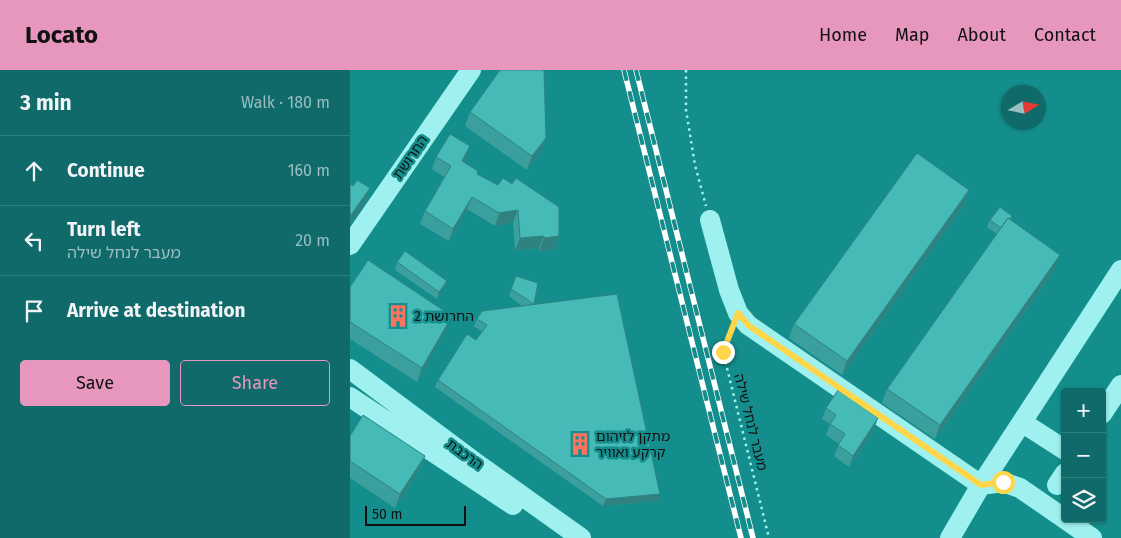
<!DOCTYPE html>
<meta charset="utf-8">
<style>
:root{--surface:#0f6a69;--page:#186f6f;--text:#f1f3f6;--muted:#9bbfc0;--line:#2f7d7d;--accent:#e797bd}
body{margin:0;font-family:"Fira Sans","Noto Sans Hebrew",sans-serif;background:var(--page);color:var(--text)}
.controls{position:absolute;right:15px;bottom:15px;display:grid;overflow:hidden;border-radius:5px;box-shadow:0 1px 4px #0004}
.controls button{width:45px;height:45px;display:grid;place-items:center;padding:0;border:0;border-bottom:1px solid var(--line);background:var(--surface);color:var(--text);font:25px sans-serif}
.compass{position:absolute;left:651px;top:15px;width:45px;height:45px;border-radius:50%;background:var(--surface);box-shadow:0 1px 4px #0004;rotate:80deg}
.scale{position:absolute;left:15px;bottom:12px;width:101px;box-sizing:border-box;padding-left:5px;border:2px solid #111;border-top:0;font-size:14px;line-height:18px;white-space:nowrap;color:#111;-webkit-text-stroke:4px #148e8c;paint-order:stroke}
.stop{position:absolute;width:15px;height:15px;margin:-11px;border:4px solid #ffd54a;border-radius:50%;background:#fff}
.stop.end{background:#ffd54a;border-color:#fff;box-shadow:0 1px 5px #0008}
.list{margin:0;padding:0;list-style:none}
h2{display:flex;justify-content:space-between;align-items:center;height:65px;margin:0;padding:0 20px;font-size:21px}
h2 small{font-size:16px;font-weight:400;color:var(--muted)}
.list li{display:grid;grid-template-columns:32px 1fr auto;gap:15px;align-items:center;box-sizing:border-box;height:70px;padding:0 20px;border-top:1px solid var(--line)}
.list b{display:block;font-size:19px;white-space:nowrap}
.list p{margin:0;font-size:16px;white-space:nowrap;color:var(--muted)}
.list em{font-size:16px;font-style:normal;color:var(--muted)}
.actions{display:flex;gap:10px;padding:15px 20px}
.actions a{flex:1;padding:11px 0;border:1px solid var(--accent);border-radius:5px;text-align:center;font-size:18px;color:var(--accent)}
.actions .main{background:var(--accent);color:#111}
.icon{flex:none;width:28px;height:28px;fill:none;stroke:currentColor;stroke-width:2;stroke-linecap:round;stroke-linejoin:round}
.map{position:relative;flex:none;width:771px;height:468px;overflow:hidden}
header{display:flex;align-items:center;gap:30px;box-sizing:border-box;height:70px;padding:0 25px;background:var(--accent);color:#111}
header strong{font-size:24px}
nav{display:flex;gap:28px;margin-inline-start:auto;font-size:18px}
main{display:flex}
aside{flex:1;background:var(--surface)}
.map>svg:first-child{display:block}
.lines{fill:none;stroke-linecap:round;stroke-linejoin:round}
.path{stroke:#9ef1ee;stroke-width:2.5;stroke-dasharray:2.5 4;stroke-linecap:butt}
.minor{stroke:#9ef1ee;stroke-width:20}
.rail-casing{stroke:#fff;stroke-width:5.5}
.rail{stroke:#148e8c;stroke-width:4;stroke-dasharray:11;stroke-linecap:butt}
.wall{fill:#3ba09d}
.shaded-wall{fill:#308280}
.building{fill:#45bab7;stroke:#308280}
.route{stroke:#ffd54a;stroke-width:6}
.labels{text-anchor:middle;stroke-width:5;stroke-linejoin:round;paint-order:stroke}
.street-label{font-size:14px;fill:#111;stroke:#148e8c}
.poi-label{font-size:14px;fill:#111;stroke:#148e8c;text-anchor:start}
</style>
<header>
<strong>Locato</strong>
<nav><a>Home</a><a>Map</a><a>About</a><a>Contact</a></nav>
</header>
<main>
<aside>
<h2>3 min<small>Walk · 180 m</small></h2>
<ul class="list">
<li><svg class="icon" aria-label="ahead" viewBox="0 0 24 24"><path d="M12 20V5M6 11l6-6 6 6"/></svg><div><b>Continue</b></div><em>160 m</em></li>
<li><svg class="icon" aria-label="left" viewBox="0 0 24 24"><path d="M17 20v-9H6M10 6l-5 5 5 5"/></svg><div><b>Turn left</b><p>מעבר לנחל שילה</p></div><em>20 m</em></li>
<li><svg class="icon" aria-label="arrive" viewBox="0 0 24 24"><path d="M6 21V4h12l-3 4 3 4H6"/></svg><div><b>Arrive at destination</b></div></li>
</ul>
<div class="actions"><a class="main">Save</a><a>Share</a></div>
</aside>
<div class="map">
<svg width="771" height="468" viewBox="0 0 771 468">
<rect width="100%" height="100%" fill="#148e8c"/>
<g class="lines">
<path class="path" d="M336,0v40l9,55 11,41
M381,261l-8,21 46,186"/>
<path class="minor" d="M360,150l19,70 9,23 10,12 233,160 22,-3 17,6 45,31
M0,175l121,-175
M0,299l126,94 105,75
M0,327l163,108
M752,344l19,-29
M673,353l42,27
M707,415l8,-12
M715,449l27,19
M600,468l31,-53 140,-215"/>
<defs>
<path id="rail" d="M274,0l117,468
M286,0l117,468"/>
</defs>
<use href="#rail" class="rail-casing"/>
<use href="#rail" class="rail"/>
</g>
<path class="wall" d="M120,42l76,26 -6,14 -13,18 -62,-44z
M86,87l30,2 -2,4 13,11 82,62 -4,13 -16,2v-3l-24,2 -2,-28 -18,4 -28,-17 -18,32 -29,-17 5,-13 19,-34 -12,-8z
M619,120l-5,15 -122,170 -53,-37 5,-14z
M662,146l-1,4 44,49 -120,170 -53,-36 5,-14 110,-155 -10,-7 3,-7z
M47,192l47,27 -7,10 -42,-29z
M166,206l17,28 125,197 -55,5 -168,-119 3,-7 38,-40 6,-8 -8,-6 3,-7 45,-13 -13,-10z
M0,217l96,43 -29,52 -67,-43z
M476,338l48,21 -25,38 -15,-11 5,-12 -13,-9 4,-11 -8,-5z
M0,366l75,20 -6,14 -24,38 -45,-30z"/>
<path class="shaded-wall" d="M196,68l-6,14 -13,18 5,-14z
M120,76l-4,13 -9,15 5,-13z
M20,118l-5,15 -15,21v-5l1,-4z
M619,120l-5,15 -122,170 5,-14z
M122,127l-5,12 -18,32 4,-12z
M168,140l-5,12 -18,4 4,-13z
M194,166l-5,12 -24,2 5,-12z
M209,166l-4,13 -16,2 5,-13z
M710,185l-5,14 -120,170 5,-14z
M97,211l-3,8 -7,10 2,-7z
M102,246l-6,14 -29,52 5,-14z
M528,348l-4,11 -25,38 4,-11z
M75,386l-6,14 -24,38 5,-14z
M310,424l-2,7 -55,5 3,-7z"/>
<path class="building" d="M150,0h44l2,68 -14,18 -62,-44z
M100,64l20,12 -8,15 16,10 -1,3 21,11 5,-7 9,6 4,-6 43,29v29l-15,2v-2l-24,2 -2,-28 -19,3 -27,-16 -19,32 -28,-18 26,-45 -15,-9z
M567,83l52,37 -122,171 -53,-37z
M7,110l13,8 -19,27 -1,-1v-30l3,2z
M650,137l12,9 -2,3 -2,-1 -7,10 -11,-8z
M658,148l52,37 -120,170 -53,-36z
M55,181l42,30 -8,11 -42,-30z
M18,190l84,56 -30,52 -72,-46v-35z
M166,206l22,7 -4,21 -23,-15z
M267,224l43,200 -54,5 -168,-119 29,-46 9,6 11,-15 -10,-6 5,-8z
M488,320l40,28 -25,38 -15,-11 7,-11 -15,-10 6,-9 -10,-7z
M13,345l62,41 -25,38 -50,-33v-25z"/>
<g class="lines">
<path class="route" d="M373,282l15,-39 10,12 233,160 22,-3"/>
</g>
<defs>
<symbol id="building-bare" viewBox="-9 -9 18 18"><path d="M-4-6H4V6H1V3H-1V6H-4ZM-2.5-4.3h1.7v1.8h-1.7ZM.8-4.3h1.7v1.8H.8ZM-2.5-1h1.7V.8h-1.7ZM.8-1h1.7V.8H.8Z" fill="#ff735e" stroke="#148e8c" stroke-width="2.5" paint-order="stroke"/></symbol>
</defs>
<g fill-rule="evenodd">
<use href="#building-bare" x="32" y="230" width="32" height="32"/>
<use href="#building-bare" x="214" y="358" width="32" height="32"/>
</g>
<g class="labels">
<g class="street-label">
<text transform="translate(60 87) rotate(-55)" y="5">החרושת</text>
<text transform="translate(401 352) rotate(76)" y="5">מעבר לנחל שילה</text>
<text transform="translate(115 384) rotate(36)" y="5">הרכבת</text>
</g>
<g class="poi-label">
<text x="64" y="251">החרושת 2</text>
<text x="246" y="371">מתקן לזיהום<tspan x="246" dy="16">קרקע ואוויר</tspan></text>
</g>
</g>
</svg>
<div class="controls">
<button>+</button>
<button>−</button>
<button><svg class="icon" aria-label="layers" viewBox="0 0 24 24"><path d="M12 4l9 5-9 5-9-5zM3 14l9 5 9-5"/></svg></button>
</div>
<svg class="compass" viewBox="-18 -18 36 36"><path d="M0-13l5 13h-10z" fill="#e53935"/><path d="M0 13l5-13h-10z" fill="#9bbfc0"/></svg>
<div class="scale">50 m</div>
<div class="stop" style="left:653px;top:412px"></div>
<div class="stop end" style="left:373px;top:282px"></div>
</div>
</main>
